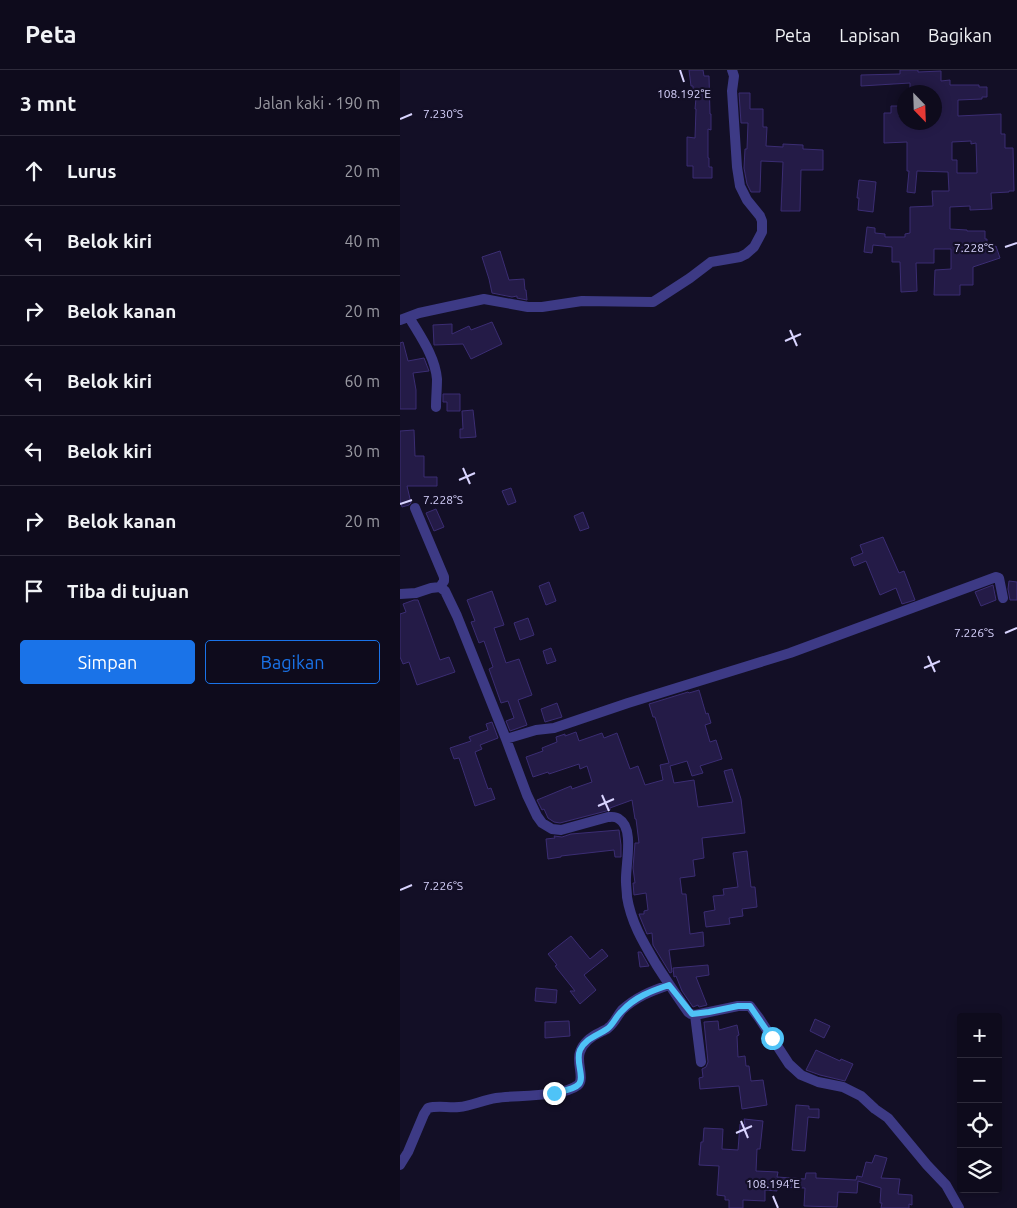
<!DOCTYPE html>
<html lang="id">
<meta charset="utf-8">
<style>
:root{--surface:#0e0b1c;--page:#1c1929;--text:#f1f3f6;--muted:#9b9ba3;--line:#2e2b3b;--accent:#1a73e8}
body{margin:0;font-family:Ubuntu,sans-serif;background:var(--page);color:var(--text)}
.controls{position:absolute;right:15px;bottom:15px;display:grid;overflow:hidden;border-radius:5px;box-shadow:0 2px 12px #0003}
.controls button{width:45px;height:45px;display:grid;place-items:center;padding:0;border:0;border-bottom:1px solid var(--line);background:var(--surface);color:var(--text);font:25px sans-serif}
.compass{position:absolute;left:497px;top:15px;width:45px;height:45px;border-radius:50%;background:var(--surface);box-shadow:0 2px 12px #0003;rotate:157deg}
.stop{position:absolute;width:15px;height:15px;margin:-11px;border:4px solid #4fc3f7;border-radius:50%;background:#fff}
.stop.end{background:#4fc3f7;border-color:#fff;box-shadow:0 1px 5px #0008}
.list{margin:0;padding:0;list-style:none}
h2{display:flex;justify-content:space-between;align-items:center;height:65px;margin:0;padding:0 20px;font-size:21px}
h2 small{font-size:16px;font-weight:400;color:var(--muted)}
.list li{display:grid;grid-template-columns:32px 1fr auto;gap:15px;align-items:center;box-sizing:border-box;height:70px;padding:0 20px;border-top:1px solid var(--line)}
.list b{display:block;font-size:19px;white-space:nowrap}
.list em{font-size:16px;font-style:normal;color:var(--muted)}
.actions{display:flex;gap:10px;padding:15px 20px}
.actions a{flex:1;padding:11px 0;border:1px solid var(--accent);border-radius:5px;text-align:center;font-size:18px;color:var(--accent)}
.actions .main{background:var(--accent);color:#fff}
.icon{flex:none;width:28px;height:28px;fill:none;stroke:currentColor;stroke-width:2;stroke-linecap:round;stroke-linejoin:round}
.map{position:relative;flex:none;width:617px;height:1138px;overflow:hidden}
header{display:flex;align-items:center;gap:30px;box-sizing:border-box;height:70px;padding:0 25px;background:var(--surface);border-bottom:1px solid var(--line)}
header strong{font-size:24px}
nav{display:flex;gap:28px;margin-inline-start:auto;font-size:18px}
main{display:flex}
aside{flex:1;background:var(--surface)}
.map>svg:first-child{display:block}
.building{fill:#241b47;stroke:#3b2d73;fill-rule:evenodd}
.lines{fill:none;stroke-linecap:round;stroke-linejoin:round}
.minor{stroke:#3d3a85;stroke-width:10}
.route{stroke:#4fc3f7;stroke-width:6}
.ticks{fill:none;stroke:#d9d4ff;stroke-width:2}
.ticks-label{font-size:12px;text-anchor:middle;fill:#d9d4ff;stroke:#130f26;stroke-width:4.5;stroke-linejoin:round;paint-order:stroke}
</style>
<header>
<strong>Peta</strong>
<nav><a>Peta</a><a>Lapisan</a><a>Bagikan</a></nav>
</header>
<main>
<aside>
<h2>3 mnt<small>Jalan kaki · 190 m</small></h2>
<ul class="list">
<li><svg class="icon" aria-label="ahead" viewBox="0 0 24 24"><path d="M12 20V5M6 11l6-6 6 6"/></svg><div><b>Lurus</b></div><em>20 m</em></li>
<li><svg class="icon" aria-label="left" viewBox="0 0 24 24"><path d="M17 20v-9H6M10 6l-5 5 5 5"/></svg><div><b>Belok kiri</b></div><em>40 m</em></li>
<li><svg class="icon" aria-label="right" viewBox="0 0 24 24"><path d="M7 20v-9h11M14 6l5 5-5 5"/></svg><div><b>Belok kanan</b></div><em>20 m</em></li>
<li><svg class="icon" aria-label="left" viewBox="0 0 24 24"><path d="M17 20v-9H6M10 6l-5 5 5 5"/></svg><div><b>Belok kiri</b></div><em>60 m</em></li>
<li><svg class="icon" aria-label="left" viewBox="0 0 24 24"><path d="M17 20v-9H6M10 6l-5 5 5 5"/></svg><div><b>Belok kiri</b></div><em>30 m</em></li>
<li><svg class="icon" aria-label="right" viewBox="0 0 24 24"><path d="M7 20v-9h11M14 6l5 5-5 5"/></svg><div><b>Belok kanan</b></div><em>20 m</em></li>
<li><svg class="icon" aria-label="arrive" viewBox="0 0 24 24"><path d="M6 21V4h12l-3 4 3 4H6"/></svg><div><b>Tiba di tujuan</b></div></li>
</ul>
<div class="actions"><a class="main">Simpan</a><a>Bagikan</a></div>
</aside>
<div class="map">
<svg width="617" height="1138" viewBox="0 0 617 1138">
<rect width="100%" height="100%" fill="#130f26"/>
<path class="building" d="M289,0h14l1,6h5l1,38h1v16l-3,-1v29h1v9h3v11h-19v-12h-6v-29l8,1 1,-29h-1l1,-11h-3v-12h-2z
M500,0h18v2l23,-1v10l9,-1v5h29v2h8v10h-5v2l-24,1v16l43,-2v20h4v14h8l1,43h-5v1l-18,1 1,16 -22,1v-4l-20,1v22l17,1v1h18v8h2v9l9,-2 4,12 -27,9v18h-13v10h-26l1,-25 16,-1v-20h-17v14h-18l1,28 -16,1 -1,-30h-8v-15l-19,-2 -1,8 -8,-1 3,-25 8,1v5l10,1v3h20v-3l5,-1v-26l23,-1 -1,-15h17l-1,-19 -31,-1 -2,22 -8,-1 2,-21h-2v-29l-23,1v-30h7v-7h8v10l5,-1v7h30v-30h-24v-9l-49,3v-11l39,-1zM571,71v3l5,-1 1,30h-20v-13h-5v-18z
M339,23h11v16h13v18h4l-1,19 17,1v-3l20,1v4l20,1v20h-22l-1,41h-19l2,-49 -22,-1 -1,31h-9l-4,-8 -3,-16 1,-19h2l1,-26h-7z
M459,110l17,2 -3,30 -15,-2 1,-12h-2z
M100,181l9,29 15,-1 1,11h1l1,10 -10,-2v-2l-5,1 -20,-4 -3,-14 -7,-22z
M92,252l10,22 -31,15 -8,-15 -29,1 -1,-20 19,-1v10l17,-8 2,4z
M3,272l5,19 16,-3 5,13 -16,2 3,17v19h-16v-66z
M43,324h17v17h-13v-9h-4z
M73,340l3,27 -16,1v-9h3l-1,-18z
M14,360l1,26h9v21h13v9h-30l4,17 -2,2 -7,2 -2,-6v-70z
M111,418l5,14 -8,3 -6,-14z
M36,439l8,18 -10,4 -8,-18z
M183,442l6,16 -9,3 -6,-15z
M483,467l16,36 5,-2 11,29 -13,4 -6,-16 -16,7 -14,-34 -12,5 -3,-8 12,-5 -3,-8z
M609,511l8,1v18h-7l-2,-11z
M149,512l7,19 -10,4 -7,-19z
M593,515l3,15 -15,6 -6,-14z
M92,521l12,34 -10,3 12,35 13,-4 13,36 -14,5 9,25 -17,6 -4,-10 8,-3 -6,-17 -7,2 -12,-34 4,-2 -9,-26 -5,2 -8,-21 4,-1 -8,-21z
M14,530h4l22,60 9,-3 6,15 -38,13 -8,-23 -6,2 -3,-7v-43l6,-2 -3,-8z
M128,548l6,17 -14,5 -6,-17z
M151,578l5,13 -9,3 -4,-13z
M299,620l7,24 2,-1 3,10 -6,2 5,17 6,-2 6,19 -22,7 3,7 -11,3 -5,-15 -17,5 4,17 20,-3 4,27 35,-5 -9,-31 8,-2 9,30 4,34 -43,5 2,20 -11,2 2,16 -15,2 2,16h4l4,40 13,-2 1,14 -35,4 3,22 -2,1 -17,-28 -1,-12 -5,1 -7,-17 -1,-3h5v-3l4,-1 -2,-17 -12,2 -1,-12h2l-2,-15 2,-25h4l-3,-24h-1l-3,-19 -22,8v2l-50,13 -6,-1 -6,-4 -4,-9 -2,1 -5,-10 34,-14 1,3 20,-7 -5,-16 -7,3 -1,-5 -30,10 -1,-2 -15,5 -7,-20 17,-6 -1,-3 15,-6 -1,-5 9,-3v2l11,-4 3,9 23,-8 2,5 13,-5 13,36 8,-3 7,19 18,-5 -3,-15 9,-2 -14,-46h-2l-4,-13 39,-12 1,1z
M157,633l5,14 -17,5 -4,-13z
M92,652l6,16 -18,7 2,4 -7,3 13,37 3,-1 4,11 -20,7 -16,-48 -5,1 -4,-11 21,-7 -2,-4 19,-7 -2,-6z
M219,760l2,15v12h-6l-1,-7 -53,6v1l-13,2 -2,-20 9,-1 -1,-2 8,1 9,-3z
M347,781l4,36h4l2,20 -15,2 1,7 -14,2 1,6 -24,3 -2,-15 11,-2 -2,-14 11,-1 -1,-6 15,-2 -5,-34z
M171,866l19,23 12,-10 6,7 -24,19 12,15 -16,14 -10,-13h5l-20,-25 2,-1 -9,-11z
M238,882h3l8,14 -9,1z
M308,895l1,10 -13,2 11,28 -8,2 -1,-2 -5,2 -11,-16 -6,-15 -2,1 -1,-9z
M136,918l21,2 -1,13 -21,-2z
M415,949l15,7 -6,12 -14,-7z
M169,951l1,15 -25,2v-16z
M318,951l1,9 18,-5 2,10 -2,1 1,21 7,-1 1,10h3l2,15 12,-1 4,25 -25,4 -3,-23 -39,3 -1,-11 4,-1 -1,-8 4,-2 2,-5 -4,-40z
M416,980l24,11 1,-2 12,5 -8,17 -25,-6 -14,-5z
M396,1035l13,1v3h10v9l-11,-1 -3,34 -13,-1z
M344,1049l19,2 -3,28h-3l-1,22 22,1 -1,5 28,2 1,-6h10v5l40,2 1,-4 5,1 4,-15 6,1 3,-8 12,3 -6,20 19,1 -2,15 14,1v10l-3,-1v4h-28l1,-5h-2l1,-15 -23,-7 -1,12 -19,-1 -1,15 -33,-1 1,-18 -28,-1v4l-12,-1v11l-22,-1v8h-14v-8h-4v-4l-8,-1 2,-29 -20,-1 2,-23h2l1,-14 19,1 -1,20 16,1 2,-26 5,1z"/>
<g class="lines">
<path class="minor" d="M9,247c11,19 26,39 28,62 0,9 -1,19 -1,28
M0,250l19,-7 65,-14 44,8h14l40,-6 71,1 14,-9 23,-15 21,-16 29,-5 6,-3 8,-7 8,-15v-11l-2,-5 -13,-16 -7,-14 -3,-19 -5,-76 2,-15 -2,-6
M15,438l29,69v4l-4,6
M0,524l16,-1 15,-5 9,-1 5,4 12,25 49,123 21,56 10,21 5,7 10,6 9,1 47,-13c3,0 8,-1 11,2 16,9 6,47 7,63 0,5 1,10 1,15 4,25 16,45 29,67 10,16 21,32 32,48l3,2 4,1 43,-9h12l9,12 30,46 12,11 17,7 25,5 18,9 14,13 13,9 39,47 19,20 13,23
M106,669l30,-9 18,-2 74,-25 162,-50 206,-76 3,1 4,20
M295,945l6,47
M0,1095l8,-13 16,-38 4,-6c10,-3 20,0 31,-1 12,-1 24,-7 37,-9 20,-3 67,-1 82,-13 7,-6 -2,-23 2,-33 3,-9 12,-16 21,-20 1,-1 7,-3 7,-4 6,-4 9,-12 14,-18 14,-13 29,-19 47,-25"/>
</g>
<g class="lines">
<path class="route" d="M154,1023c7,-2 20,-3 25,-9 6,-7 -4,-23 1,-34 6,-12 17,-14 27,-21 6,-4 9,-13 15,-18 13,-14 29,-20 47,-26l23,29 17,-2 29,-6h12l22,32"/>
</g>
<path class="ticks" d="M280,0l4,12M0,49l12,-5M605,177l12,-4M390,260l7,16M385,271l16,-7M63,398l7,16M59,410l16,-7M0,434l12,-4M605,563l12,-5M528,586l7,16M524,598l16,-7M202,725l7,16M198,736l16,-7M0,820l12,-5M341,1051l7,17M336,1063l16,-7M373,1126l5,12"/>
<g class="ticks-label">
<text x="284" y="28">108.192°E</text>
<text x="43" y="48">7.230°S</text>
<text x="574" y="182">7.228°S</text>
<text x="43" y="434">7.228°S</text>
<text x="574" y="567">7.226°S</text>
<text x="43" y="820">7.226°S</text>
<text x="373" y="1118">108.194°E</text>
</g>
</svg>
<div class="controls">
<button>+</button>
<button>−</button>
<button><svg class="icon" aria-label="locate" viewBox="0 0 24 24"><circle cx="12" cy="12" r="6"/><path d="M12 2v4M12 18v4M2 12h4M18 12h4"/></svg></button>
<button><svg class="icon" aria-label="layers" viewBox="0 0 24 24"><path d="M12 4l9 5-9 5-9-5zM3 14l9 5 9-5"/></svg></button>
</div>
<svg class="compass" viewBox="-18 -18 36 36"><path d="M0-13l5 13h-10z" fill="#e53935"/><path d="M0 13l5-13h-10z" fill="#9b9ba3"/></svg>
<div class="stop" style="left:372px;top:968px"></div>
<div class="stop end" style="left:154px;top:1023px"></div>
</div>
</main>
